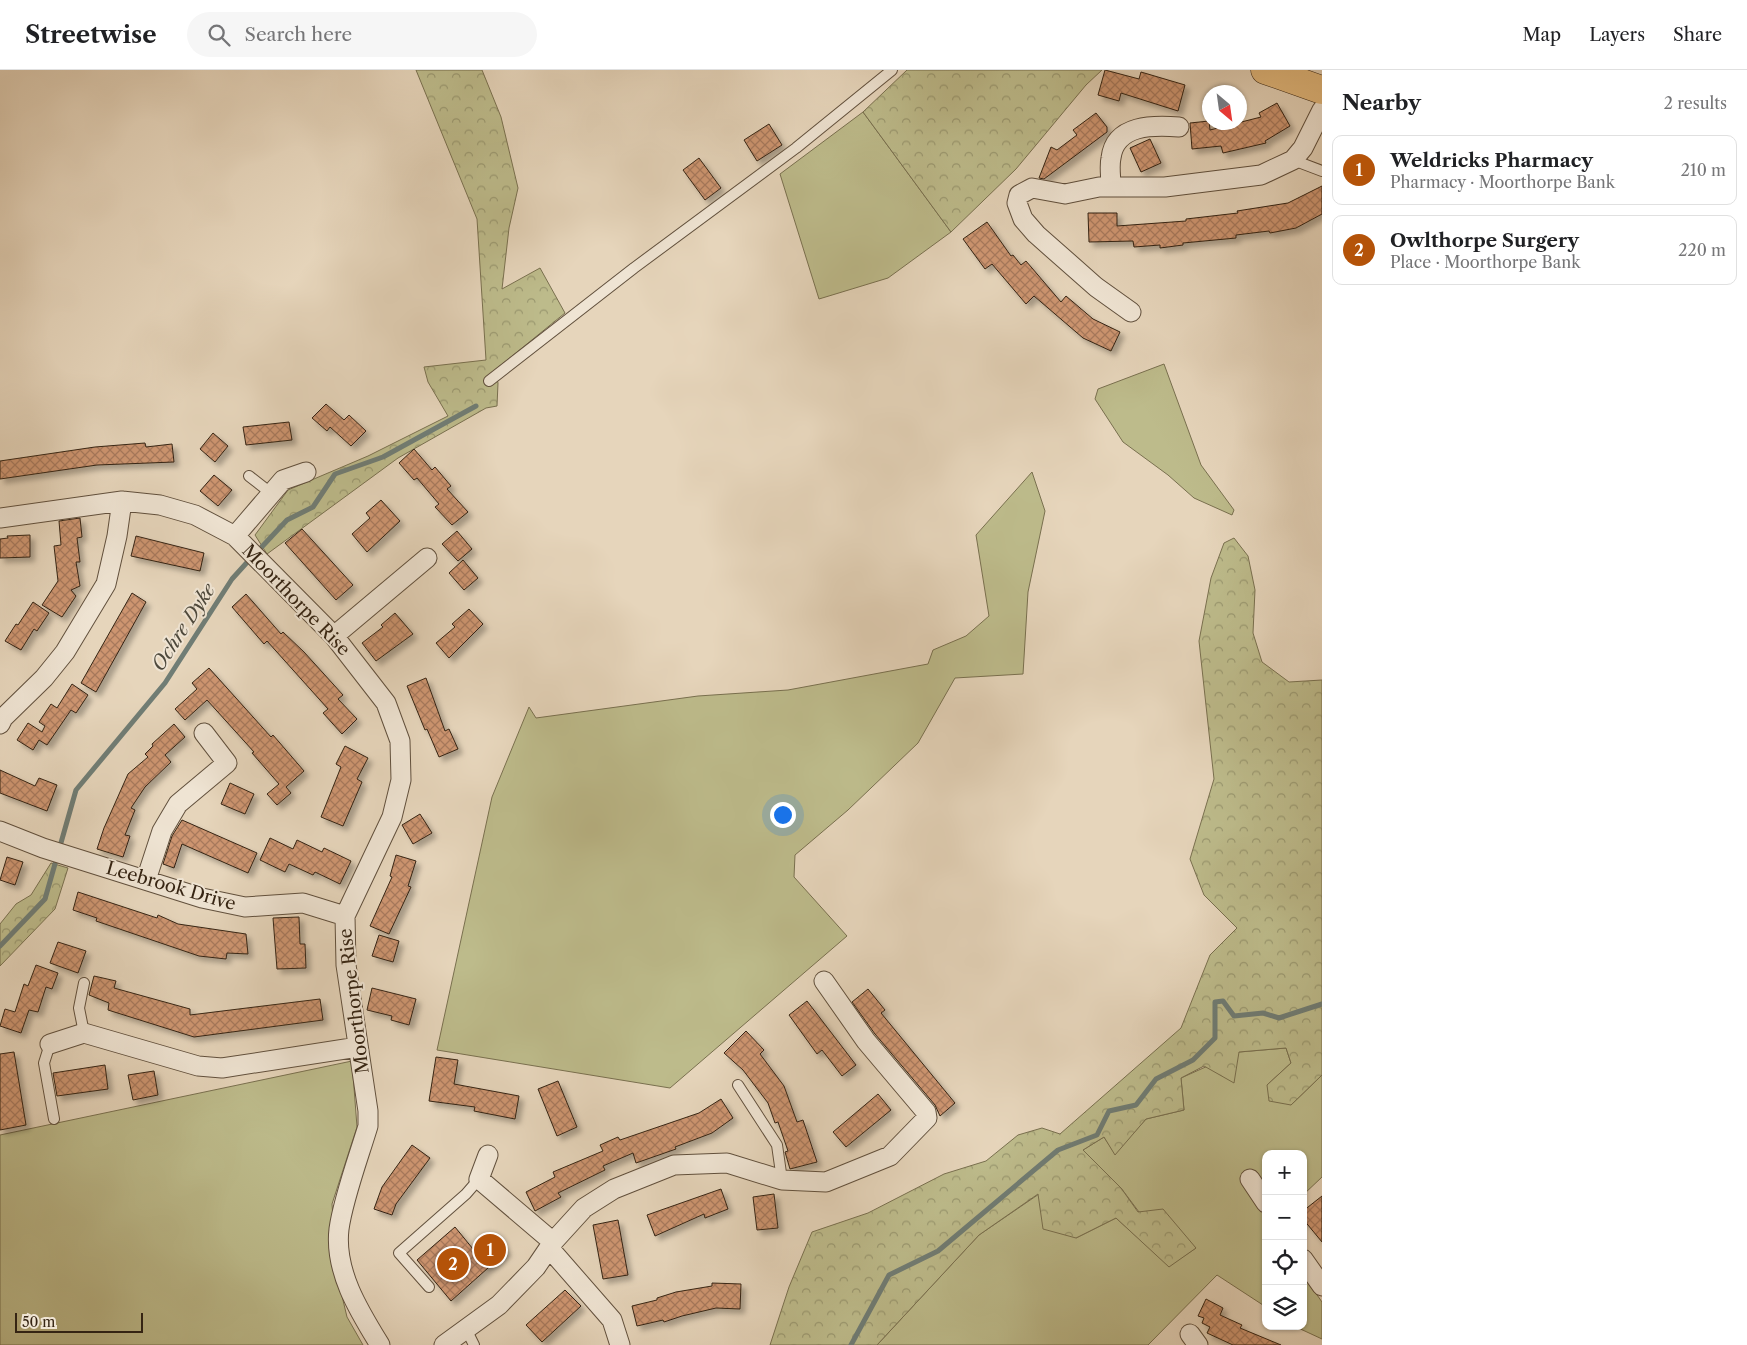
<!DOCTYPE html>
<meta charset="utf-8">
<style>
:root{--surface:#fff;--page:#f6f6f6;--text:#202124;--muted:#757577;--line:#e0e0e0;--accent:#b45309}
body{margin:0;font-family:"Libre Caslon Text",serif;background:var(--page);color:var(--text)}
.controls{position:absolute;right:15px;bottom:15px;display:grid;overflow:hidden;border-radius:10px;box-shadow:0 1px 4px #0004}
.controls button{width:45px;height:45px;display:grid;place-items:center;padding:0;border:0;border-bottom:1px solid var(--line);background:var(--surface);color:var(--text);font:25px sans-serif}
.compass{position:absolute;left:1202px;top:15px;width:45px;height:45px;border-radius:50%;background:var(--surface);box-shadow:0 1px 4px #0004;rotate:151deg}
.scale{position:absolute;left:15px;bottom:12px;width:128px;box-sizing:border-box;padding-left:5px;border:2px solid #352413;border-top:0;font-size:14px;line-height:18px;white-space:nowrap;color:#352413;-webkit-text-stroke:4px #efe4d3;paint-order:stroke}
.you{position:absolute;left:782px;top:744px;width:18px;height:18px;margin:-12px;border:4px solid #fff;border-radius:50%;background:#1a73e8;box-shadow:0 0 0 8px #1a73e833}
.badge{display:grid;place-items:center;width:32px;height:32px;border-radius:50%;background:var(--accent);color:#fff;font-size:16px;font-weight:700}
.pin{position:absolute;translate:-50% -50%;border:2px solid #fff;box-shadow:0 1px 5px #0006}
.list{margin:0;padding:0;list-style:none}
h2{display:flex;justify-content:space-between;align-items:center;height:65px;margin:0;padding:0 20px;font-size:21px}
h2 small{font-size:16px;font-weight:400;color:var(--muted)}
.list li{display:grid;grid-template-columns:32px 1fr auto;gap:15px;align-items:center;box-sizing:border-box;height:70px;margin:0 10px 10px;padding:0 10px;border:1px solid var(--line);border-radius:10px}
.list b{display:block;font-size:19px;white-space:nowrap}
.list p{margin:0;font-size:16px;white-space:nowrap;color:var(--muted)}
.list em{font-size:16px;font-style:normal;color:var(--muted)}
.icon{flex:none;width:28px;height:28px;fill:none;stroke:currentColor;stroke-width:2;stroke-linecap:round;stroke-linejoin:round}
.map{position:relative;flex:none;width:1322px;height:1275px;overflow:hidden}
header{display:flex;align-items:center;gap:30px;box-sizing:border-box;height:70px;padding:0 25px;background:var(--surface);border-bottom:1px solid var(--line)}
header strong{font-size:24px}
nav{display:flex;gap:28px;margin-inline-start:auto;font-size:18px}
.search{width:350px;height:45px;background:var(--page);display:flex;align-items:center;gap:12px;box-sizing:border-box;padding:0 18px;border-radius:28px;color:var(--muted);font-size:19px}
main{display:flex}
aside{flex:1;background:var(--surface)}
.map>svg:first-child{display:block}
.green{fill:#bdbb8b;stroke:#79704f}
.forest{fill:url(#forest-crowns);stroke:#79704f}
.lines{fill:none;stroke-linecap:round;stroke-linejoin:round}
.stream{stroke:#707d75;stroke-width:5}
.building{fill:url(#building-cross-hatch);stroke:#352413;filter:url(#shadow)}
.service-casing{stroke:#61503d;stroke-width:12}
.minor-casing{stroke:#61503d;stroke-width:21}
.primary-casing{stroke:#352413;stroke-width:29}
.service{stroke:#efe4d3;stroke-width:10}
.minor{stroke:#efe4d3;stroke-width:19}
.primary{stroke:#e3ba7e;stroke-width:28}
.labels{text-anchor:middle;stroke-width:4;stroke-linejoin:round;paint-order:stroke}
.street-label{font-size:18px;fill:#352413;stroke:#efe4d3}
.water-label{font-size:19px;font-style:italic;fill:#4e493c;stroke:#efe4d3}
</style>
<header>
<strong>Streetwise</strong>
<div class="search"><svg class="icon" aria-label="search" viewBox="0 0 24 24"><circle cx="10" cy="10" r="6"/><path d="M15 15l6 6"/></svg>Search here</div>
<nav><a>Map</a><a>Layers</a><a>Share</a></nav>
</header>
<main>
<div class="map">
<svg width="1322" height="1275" viewBox="0 0 1322 1275">
<defs>
<pattern id="forest-crowns" width="20" height="18" patternUnits="userSpaceOnUse" patternTransform="scale(1.25)"><rect width="20" height="18" fill="#bdbb8b"/><path d="M2 6a3 3 0 1 1 6 0M12 15a3 3 0 1 1 6 0" fill="none" stroke="#9a9870"/></pattern>
<pattern id="building-cross-hatch" width="8" height="8" patternUnits="userSpaceOnUse" patternTransform="scale(1.25)"><rect width="8" height="8" fill="#cd9570"/><path d="M0 0l8 8M0 8l8-8" fill="none" stroke="#a7795b"/></pattern>
<filter id="shadow"><feDropShadow dx="4.5" dy="4.5" stdDeviation="2.5" flood-color="#0004"/></filter>
</defs>
<rect width="100%" height="100%" fill="#e6d5bb"/>
<filter id="stains"><feTurbulence type="fractalNoise" baseFrequency=".004" numOctaves="4"/><feColorMatrix values="0 0 0 0 .2 0 0 0 0 .09 0 0 0 0 .02 0 0 0 .5 -.17"/></filter>
<radialGradient id="worn" r=".72"><stop offset=".6" stop-color="#630" stop-opacity="0"/><stop offset="1" stop-color="#630" stop-opacity=".3"/></radialGradient>
<path class="green" d="M863,42l88,120 -63,46 -69,21 -39,-125z
M1164,294l37,101 33,45 -2,5 -38,-17 -26,-23 -45,-33 -28,-43 3,-10z
M1032,402l13,39 -17,81 -5,82 -68,4 -37,65 -70,67 -53,45 -1,22 53,59 -177,152 -233,-38 55,-253 37,-90 7,11 162,-22 90,-6 140,-26 5,-14 33,-14 23,-20 -13,-81z
M1286,978l5,15 -24,22 24,20 31,-30v102l-19,18v-41h-37v153l-49,-32 -69,70h-271l102,-110 60,-41 37,44 40,-20 53,48 27,-18 -57,-36 -18,-24 -38,-38 21,-13 11,17 31,-35 38,-9 -3,-32 58,-26z
M352,991l5,66 -25,77 5,71 10,42 16,28h-363v-210z
M1303,1205l19,27v37l-28,-13h9z"/>
<path class="forest" d="M416,0h66l19,47 17,71 -9,40 -7,61 38,-21 25,45 -70,57 3,13 -1,23 -11,2 -88,50 -131,96 -12,-19 33,-45 80,-34 80,-40 -20,-34 -4,-15 62,-7 -9,-141z
M907,0h195l-16,15 -70,84 -65,63 -88,-120z
M1234,468l14,18 7,34 -2,43 9,29 27,20 33,-2v395l-31,30 -22,-4 -2,-16 24,-22 -5,-15 -47,4 -5,31 -30,-17 -23,12 3,32 -38,9 -31,36 -11,-18 -21,13 38,38 17,24 25,-3 33,39 -27,19 -53,-49 -40,20 -33,-9 -5,-35 -59,41 -102,110h-107l19,-58 23,-55 56,-19 76,-39 42,-13 32,-26 24,-7 18,6 121,-106 29,-73 27,-27 -33,-33 -14,-36 24,-80 -15,-138 12,-63 13,-35z
M51,793l17,5 -13,41 -55,57v-42l16,-20 15,-9z"/>
<g class="lines">
<path class="stream" d="M257,482l30,-32 26,-13 22,-33 48,-17 93,-51
M0,876l45,-47 31,-109 89,-107 67,-104 19,-21
M851,1275l38,-70 49,-24 120,-101 39,-15 12,-24 27,-6 20,-26 37,-19 22,-22v-36l8,-1 11,15 29,-3 16,5 43,-14"/>
</g>
<path class="building" d="M1105,0l34,9 2,-7 44,13 -7,26 -57,-18 -2,8 -21,-6z
M1277,33l13,23 -25,15 1,2 -43,10 -2,-7 -29,3 -2,-26 19,-2 1,9 51,-13 -2,-4z
M1096,43l11,14v5l-63,47 -5,-1 12,-31 6,3 20,-15 -4,-5z
M769,54l13,21 -25,16 -13,-21z
M1150,69l11,24 -20,9 -11,-24z
M699,88l22,30 -16,12 -22,-30z
M1322,116v28l-26,14 -26,5 -1,-2 -33,4v3l-53,5v2l-23,3v-3l-26,2 -1,-6 -44,1 -1,-29h29v13l69,-5v-2l52,-6 -1,-2 51,-8z
M987,152l24,34 2,-1 8,10 5,-4 35,41 5,-6 27,23 27,13 -9,19 -28,-13 -49,-42 -8,8 -34,-40 -7,5 -22,-30z
M326,334l18,16 5,-5 17,16 -15,15 -21,-19 -3,4 -15,-13z
M289,352l3,18 -46,5 -3,-18z
M213,363l15,13 -13,16 -15,-13z
M145,373l1,4 26,-3 2,18 -77,3 -97,14v-18l95,-14z
M414,379l18,21 3,-3 16,19 -4,3 21,23 -16,13 -17,-18 4,-3 -22,-26 -3,2 -15,-17z
M214,405l18,15 -14,16 -18,-15z
M381,430l19,21 -33,31 -15,-18 18,-16 -4,-5z
M80,448l2,19 -5,1 3,24h-4l4,24 -9,4 5,6 -14,21 -20,-12 16,-24 -4,-35 7,-1 -2,-24z
M302,459l51,56 -17,15 -51,-57z
M457,461l15,18 -14,12 -16,-17z
M30,465v22l-30,1v-19l8,-1 -1,-2z
M136,466l68,17 -4,18 -69,-15z
M463,490l15,18 -14,12 -15,-17z
M132,523l14,9 -50,90 -15,-9z
M246,524l35,40 2,-2 21,20 39,43 -5,4 19,20 -15,15 -19,-21 5,-4 -61,-68 -3,3 -32,-37z
M33,532l16,11 -12,18 -3,-2 -13,21 -16,-9 11,-17 2,1z
M469,539l14,15 -34,34 -13,-15 19,-16 -3,-3z
M395,543l18,21 -37,27 -14,-18 21,-16 -2,-2z
M209,598l62,69 2,-2 31,36 -18,16 5,6 -14,12 -10,-11 12,-10 -27,-31 2,-1 -47,-52 -22,20 -10,-11 22,-20 -5,-6z
M426,608l19,53 4,-2 9,20 -19,8 -12,-28 -2,1 -18,-44z
M72,614l16,11 -12,18 -5,-3 -24,35 -8,-5 -6,10 -16,-10 11,-17 14,9 3,-6 -6,-4 12,-18 6,4z
M174,654l11,13 -20,18 6,7 -26,25 -14,21 4,2 -10,25 5,1 -7,21 -26,-8 7,-21 24,-54 20,-17 -3,-3 8,-8 -1,-2z
M345,676l23,12 -11,21 5,3 -19,44 -22,-9 20,-50 -5,-3z
M0,700l35,16 4,-8 18,7 -10,26 -47,-18z
M230,713l24,11 -9,20 -24,-10z
M420,744l12,19 -19,11 -11,-19z
M182,750l75,33 -9,20 -66,-29 -8,24 -11,-4 9,-28z
M270,768l23,11 4,-9 25,12 2,-4 27,13 -11,23 -25,-12 -2,3 -24,-11 -4,8 -25,-12z
M396,785l20,6 -8,25 3,1 -22,47 -19,-8 22,-49 -2,-1z
M7,787l16,5 -8,23 -15,-5z
M78,822l79,26 1,-3 20,9 68,10 2,20 -21,-1 -1,6 -27,-3 -103,-35 1,-3 -24,-8z
M299,847l1,27h5l1,24 -29,1 -4,-51z
M379,865l20,6 -6,21 -21,-6z
M58,872l28,9 -8,22 -28,-10z
M36,895l22,8 -6,16 -6,-2 -8,25 -9,-2 -8,23 -21,-7 5,-17 10,3 9,-28 4,2z
M94,906l22,5 -2,7 76,21v6l130,-16 3,21 -129,17 -86,-27 1,-7 -20,-8z
M372,918l44,11 -7,26 -18,-5 1,-4 -25,-6z
M868,919l17,21 -4,3 74,90 -15,13 -5,-11 -60,-71 -23,-32z
M807,931l49,64 -14,11 -20,-26 -5,4 -28,-39z
M746,961l18,19 -4,4 24,32 13,36 6,-2 14,42 -27,7 -5,-17 3,-1 -10,-29 -3,1 -7,-20 -25,-33 -19,-17z
M14,982l12,73 -26,5v-76z
M436,987l22,3 -4,24 65,12 -4,23 -41,-8 1,-4 -46,-6z
M105,995l3,24 -51,7 -4,-23z
M154,1001l4,24 -25,5 -5,-25z
M558,1011l19,46 -20,9 -19,-47z
M878,1024l13,16 -45,37 -13,-15z
M721,1029l12,19 -21,15 -37,14 1,2 -40,14 -3,-10 -30,13 2,4 -47,23 3,4 -26,14 -9,-19 29,-15 -2,-5 50,-21 -3,-6 18,-8 2,3 79,-27z
M412,1075l18,13 -34,46 -4,11 -18,-6 8,-22z
M721,1119l7,20 -23,9 -1,-4 -49,22 -8,-21z
M774,1124l4,34 -21,2 -4,-33z
M1322,1126v46l-19,-23v-8z
M618,1150l10,55 -25,4 -10,-54z
M455,1157l18,22 18,-16 16,18 -56,50 -34,-41z
M712,1213l29,1 -1,25 -24,-1 -34,8 -18,6 -1,-2 -26,6 -5,-20 25,-6v-2l19,-6 36,-6z
M565,1220l16,16 -39,36 -16,-17z
M1206,1229l17,9 -3,7 22,10 -2,3 41,17h-48l-26,-12 3,-6 -8,-4 2,-5 -6,-2z"/>
<g class="lines">
<defs>
<path id="service" d="M1293,90l29,11
M489,311l145,-113 162,-120 96,-78
M249,406l23,18
M84,913l-5,25 5,25
M50,974l-6,19 10,56
M738,1015l39,60 5,35
M429,1217l-30,-34 67,-59 13,-15
M466,1259l8,16"/>
<path id="minor" d="M1111,116c0,-9 -2,-19 0,-28 4,-34 43,-33 68,-31
M1131,242l-35,-25 -60,-53 -13,-15 -6,-16 2,-8 13,-7 33,6 34,-7h66l96,-12 32,-15 10,-12 19,-38
M0,448l122,-17 38,4 35,10 40,21 99,100 52,67 14,38 1,39 -9,37 -47,99 1,49 22,146v15c-9,30 -25,73 -29,103 -5,42 20,82 41,116
M235,466l48,-56 23,-8
M334,566l93,-78
M0,654l3,-6 41,-40 21,-26 41,-68 11,-48 5,-35
M0,761l43,17 159,50 43,9 58,-4 42,13
M146,810l16,-49 16,-27 49,-41 -23,-30
M50,974l34,-11 114,33 24,2 136,-21
M488,1085l-9,24 74,63
M1250,1109l16,24
M550,1179l62,71 8,25
M1303,1189l19,27
M1190,1264l8,11
M444,1275l55,-40 37,-38 17,-25 31,-34 30,-19 60,-24 53,-2 55,17 44,2 64,-26 37,-38 -1,-6 -60,-71 -42,-60"/>
<path id="primary" d="M1265,0l57,20"/>
</defs>
<use href="#service" class="service-casing"/>
<use href="#minor" class="minor-casing"/>
<use href="#primary" class="primary-casing"/>
<use href="#service" class="service"/>
<use href="#minor" class="minor"/>
<use href="#primary" class="primary"/>
</g>
<g class="labels">
<g class="street-label">
<text transform="translate(296 530) rotate(46)" y="6">Moorthorpe Rise</text>
<text transform="translate(171 816) rotate(16)" y="6">Leebrook Drive</text>
<text transform="translate(354 931) rotate(-97)" y="6">Moorthorpe Rise</text>
</g>
<g class="water-label">
<text transform="translate(183 557) rotate(-57)" y="7">Ochre Dyke</text>
</g>
</g>
<rect width="100%" height="100%" filter="url(#stains)"/>
<rect width="100%" height="100%" fill="url(#worn)"/>
</svg>
<div class="controls">
<button>+</button>
<button>−</button>
<button><svg class="icon" aria-label="locate" viewBox="0 0 24 24"><circle cx="12" cy="12" r="6"/><path d="M12 2v4M12 18v4M2 12h4M18 12h4"/></svg></button>
<button><svg class="icon" aria-label="layers" viewBox="0 0 24 24"><path d="M12 4l9 5-9 5-9-5zM3 14l9 5 9-5"/></svg></button>
</div>
<svg class="compass" viewBox="-18 -18 36 36"><path d="M0-13l5 13h-10z" fill="#e53935"/><path d="M0 13l5-13h-10z" fill="#757577"/></svg>
<div class="scale">50 m</div>
<div class="you"></div>
<div class="pin badge" style="left:490px;top:1180px">1</div>
<div class="pin badge" style="left:453px;top:1194px">2</div>
</div>
<aside>
<h2>Nearby<small>2 results</small></h2>
<ul class="list">
<li><span class="badge">1</span><div><b>Weldricks Pharmacy</b><p>Pharmacy · Moorthorpe Bank</p></div><em>210 m</em></li>
<li><span class="badge">2</span><div><b>Owlthorpe Surgery</b><p>Place · Moorthorpe Bank</p></div><em>220 m</em></li>
</ul>
</aside>
</main>
